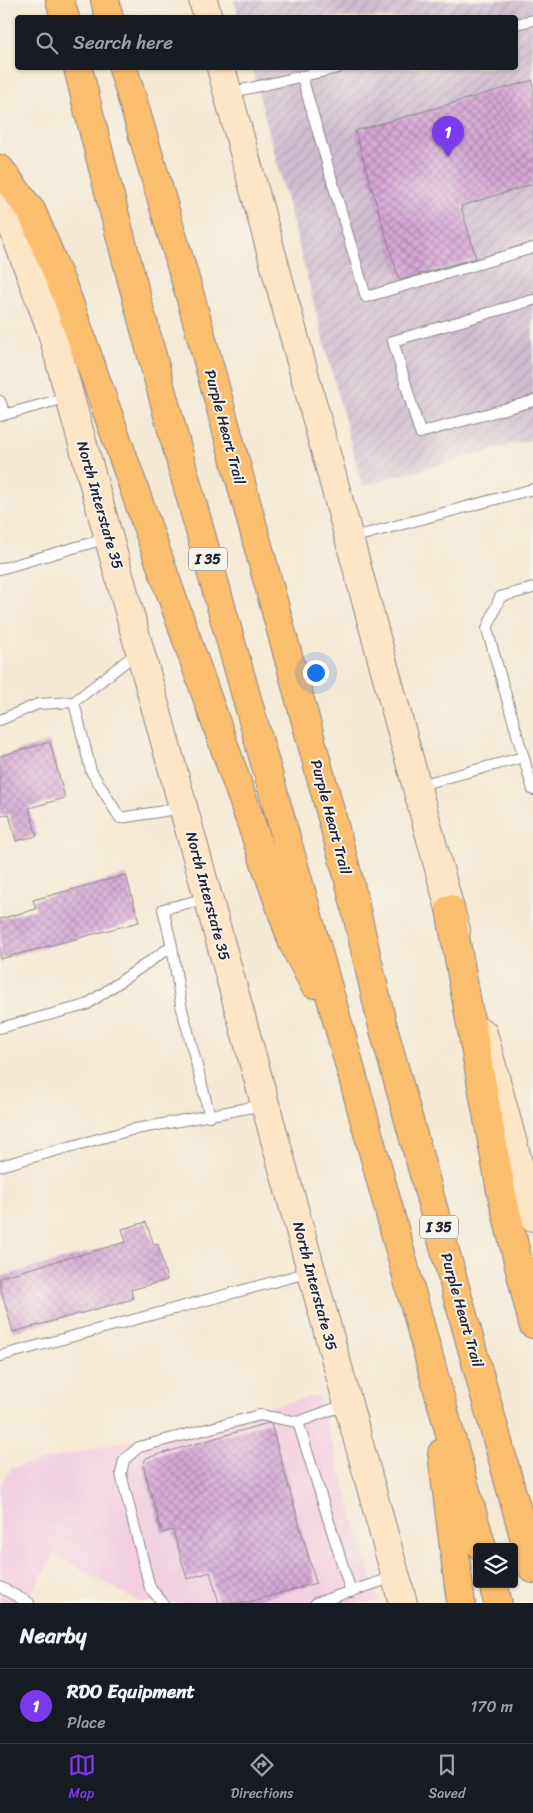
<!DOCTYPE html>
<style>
:root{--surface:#171b24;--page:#20242c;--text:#f1f3f6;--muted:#9ea1a6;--line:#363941;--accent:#7c3aed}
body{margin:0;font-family:Sriracha,sans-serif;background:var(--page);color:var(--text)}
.controls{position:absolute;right:15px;bottom:15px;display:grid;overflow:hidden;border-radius:5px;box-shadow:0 1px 4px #0004}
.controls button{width:45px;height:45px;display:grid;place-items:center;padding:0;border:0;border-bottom:1px solid var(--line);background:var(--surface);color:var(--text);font:25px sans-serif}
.you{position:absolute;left:315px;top:672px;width:18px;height:18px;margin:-12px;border:4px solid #fff;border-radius:50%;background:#1a73e8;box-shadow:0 0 0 8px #1a73e833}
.badge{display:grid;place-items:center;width:32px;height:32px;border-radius:50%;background:var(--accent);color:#fff;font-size:16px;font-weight:700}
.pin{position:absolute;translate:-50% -41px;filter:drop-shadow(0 1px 2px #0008)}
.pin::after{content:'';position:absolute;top:26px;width:18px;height:15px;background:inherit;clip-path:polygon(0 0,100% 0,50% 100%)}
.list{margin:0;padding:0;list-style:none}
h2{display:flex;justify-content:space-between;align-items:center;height:65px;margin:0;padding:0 20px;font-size:21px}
h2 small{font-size:16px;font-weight:400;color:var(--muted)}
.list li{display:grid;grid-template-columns:32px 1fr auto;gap:15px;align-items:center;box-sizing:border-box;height:75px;padding:0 20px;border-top:1px solid var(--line)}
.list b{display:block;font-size:19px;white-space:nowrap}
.list p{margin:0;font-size:16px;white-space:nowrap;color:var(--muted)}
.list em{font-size:16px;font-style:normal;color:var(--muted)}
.icon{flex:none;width:28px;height:28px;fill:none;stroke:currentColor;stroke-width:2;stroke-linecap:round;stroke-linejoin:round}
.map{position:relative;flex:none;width:533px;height:1603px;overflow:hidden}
.search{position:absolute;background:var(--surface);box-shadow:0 1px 4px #0004;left:15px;right:15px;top:15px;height:55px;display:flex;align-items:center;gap:12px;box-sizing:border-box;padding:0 18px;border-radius:5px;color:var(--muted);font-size:19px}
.sheet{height:140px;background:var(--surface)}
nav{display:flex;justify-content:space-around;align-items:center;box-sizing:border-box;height:70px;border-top:1px solid var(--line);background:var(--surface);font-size:14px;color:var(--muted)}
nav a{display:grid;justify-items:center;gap:2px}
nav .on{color:var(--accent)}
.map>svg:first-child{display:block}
.built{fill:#f2cfe1}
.industrial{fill:url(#industrial-furrows)}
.building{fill:url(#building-cross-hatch)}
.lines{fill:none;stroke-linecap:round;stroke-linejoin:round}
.lane-casing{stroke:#8b8688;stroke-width:12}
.secondary-casing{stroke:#8b8688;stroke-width:30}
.highway-casing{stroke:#8b8688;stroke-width:30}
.lane{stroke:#fff;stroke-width:10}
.secondary{stroke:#fde5c5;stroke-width:28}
.highway{stroke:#fbbd6e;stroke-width:28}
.labels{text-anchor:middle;stroke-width:4;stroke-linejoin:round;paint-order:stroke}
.shield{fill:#f7f3e8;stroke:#62616f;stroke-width:1}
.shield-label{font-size:14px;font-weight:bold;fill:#22223b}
.street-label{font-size:15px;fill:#22223b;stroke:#f7f3e8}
</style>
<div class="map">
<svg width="533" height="1603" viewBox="0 0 533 1603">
<defs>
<pattern id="industrial-furrows" width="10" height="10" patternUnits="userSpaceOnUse" patternTransform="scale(1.25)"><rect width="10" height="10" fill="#cfbdcf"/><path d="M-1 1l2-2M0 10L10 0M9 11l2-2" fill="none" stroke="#b1a2b3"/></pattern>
<pattern id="building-cross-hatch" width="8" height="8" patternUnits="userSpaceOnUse" patternTransform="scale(1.25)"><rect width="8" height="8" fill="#d7a6d6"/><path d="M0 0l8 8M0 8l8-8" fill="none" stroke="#ae87af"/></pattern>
</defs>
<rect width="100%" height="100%" fill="#f7f3e8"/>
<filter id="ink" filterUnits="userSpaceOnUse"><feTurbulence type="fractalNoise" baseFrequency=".02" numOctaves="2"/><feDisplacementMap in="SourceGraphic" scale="10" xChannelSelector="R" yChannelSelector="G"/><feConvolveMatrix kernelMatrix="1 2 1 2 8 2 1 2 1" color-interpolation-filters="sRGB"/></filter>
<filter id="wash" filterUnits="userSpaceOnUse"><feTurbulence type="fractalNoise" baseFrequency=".0096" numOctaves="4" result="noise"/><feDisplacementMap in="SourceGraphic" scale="20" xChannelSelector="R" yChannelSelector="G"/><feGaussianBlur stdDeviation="1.12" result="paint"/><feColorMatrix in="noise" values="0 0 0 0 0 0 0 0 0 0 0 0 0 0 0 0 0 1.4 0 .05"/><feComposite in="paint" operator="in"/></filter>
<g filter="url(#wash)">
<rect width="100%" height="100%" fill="#f4e9d4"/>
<path class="built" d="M318,1395l61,208h-238l-87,-49 -28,49h-26v-117l11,-18z"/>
<path class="industrial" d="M234,0h299v439l-171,47 -110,-418h264v-50l-277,-1z"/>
<g id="blocks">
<path class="building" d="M533,80v104l-72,22 15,52 -77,22 -44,-149z
M50,742l15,56 -36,10 8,28 -21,5 -7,-27 -9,2v-60z
M126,875l13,47 -139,37v-40l36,-10 -3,-9z
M146,1222l8,23 4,-1 9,36 -36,10 2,9 -120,33 -13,-46v-9l126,-35 -4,-13z
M268,1423l3,1 45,159 -71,20h-26l-9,-31 -23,7 -14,-49 -11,3 -19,-68 3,-7z"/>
</g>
</g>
<g filter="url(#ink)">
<use href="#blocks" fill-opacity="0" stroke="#8b8688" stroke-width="1"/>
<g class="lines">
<defs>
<path id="lane" d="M516,24l17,-4
M302,77l64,220 167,-49
M229,93l109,-25
M533,300l-140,41 27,92 113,-32
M0,401l5,13
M0,416l69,-19
M351,538l182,-49
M0,569l108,-31
M533,588l-33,9 -13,32 46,161
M74,702l64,-50
M0,720l38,-16 36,-2 17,69 29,47 63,-10
M416,786l108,-29
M172,946l9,59 29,111
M0,1028l86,-23 86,-59 -9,-37 45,-11
M0,1166l131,-36 133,-25
M0,1356l310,-84
M298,1422l53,170
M0,1587l29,16
M163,1603l-13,-15 -29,-114 3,-14 15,-13 121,-32 38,7 49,-18
M316,1603l78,-26"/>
<path id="secondary" d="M203,0l5,18
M221,68l235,863
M0,193l51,136 352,1274
M483,1033l50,184"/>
<path id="highway" d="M60,0l5,18
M105,0l4,18
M78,68c80,329 177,654 267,981 46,166 89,332 137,498
M123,68l68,231 159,585 32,139 151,546
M0,169l32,43 35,85 226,646 21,41
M450,909l51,282 32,133
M442,1453l19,150
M493,1584l5,19"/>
</defs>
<use href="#lane" class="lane-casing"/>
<use href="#secondary" class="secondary-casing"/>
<use href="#highway" class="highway-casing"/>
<use href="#lane" class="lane"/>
<use href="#secondary" class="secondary"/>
<use href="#highway" class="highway"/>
</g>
</g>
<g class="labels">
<g class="shield">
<rect x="189" y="547.5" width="38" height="23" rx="4"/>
<rect x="420" y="1215.5" width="38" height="23" rx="4"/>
</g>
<g class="shield-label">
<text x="208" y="564">I 35</text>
<text x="439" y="1232">I 35</text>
</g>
<g class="street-label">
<text transform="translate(225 427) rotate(75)" y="5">Purple Heart Trail</text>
<text transform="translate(100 505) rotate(74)" y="5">North Interstate 35</text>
<text transform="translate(331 817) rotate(75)" y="5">Purple Heart Trail</text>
<text transform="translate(208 896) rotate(75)" y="5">North Interstate 35</text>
<text transform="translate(315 1286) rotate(75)" y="5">North Interstate 35</text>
<text transform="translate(462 1310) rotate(74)" y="5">Purple Heart Trail</text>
</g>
</g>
</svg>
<div class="controls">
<button><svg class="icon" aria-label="layers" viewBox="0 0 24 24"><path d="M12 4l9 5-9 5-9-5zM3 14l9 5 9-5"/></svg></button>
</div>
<div class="you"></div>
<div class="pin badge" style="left:448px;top:157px">1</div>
<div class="search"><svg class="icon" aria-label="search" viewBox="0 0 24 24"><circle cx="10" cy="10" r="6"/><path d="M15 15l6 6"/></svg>Search here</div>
</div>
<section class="sheet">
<h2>Nearby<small></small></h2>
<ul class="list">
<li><span class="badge">1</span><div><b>RDO Equipment</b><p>Place</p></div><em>170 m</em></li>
</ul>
</section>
<nav>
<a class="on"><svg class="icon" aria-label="map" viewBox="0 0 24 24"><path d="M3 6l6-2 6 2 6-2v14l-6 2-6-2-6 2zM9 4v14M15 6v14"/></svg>Map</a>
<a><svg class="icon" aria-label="directions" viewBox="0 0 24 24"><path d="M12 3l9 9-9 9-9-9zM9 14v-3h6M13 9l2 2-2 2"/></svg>Directions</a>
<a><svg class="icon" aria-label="saved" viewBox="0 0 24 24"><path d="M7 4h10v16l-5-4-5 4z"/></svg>Saved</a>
</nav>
